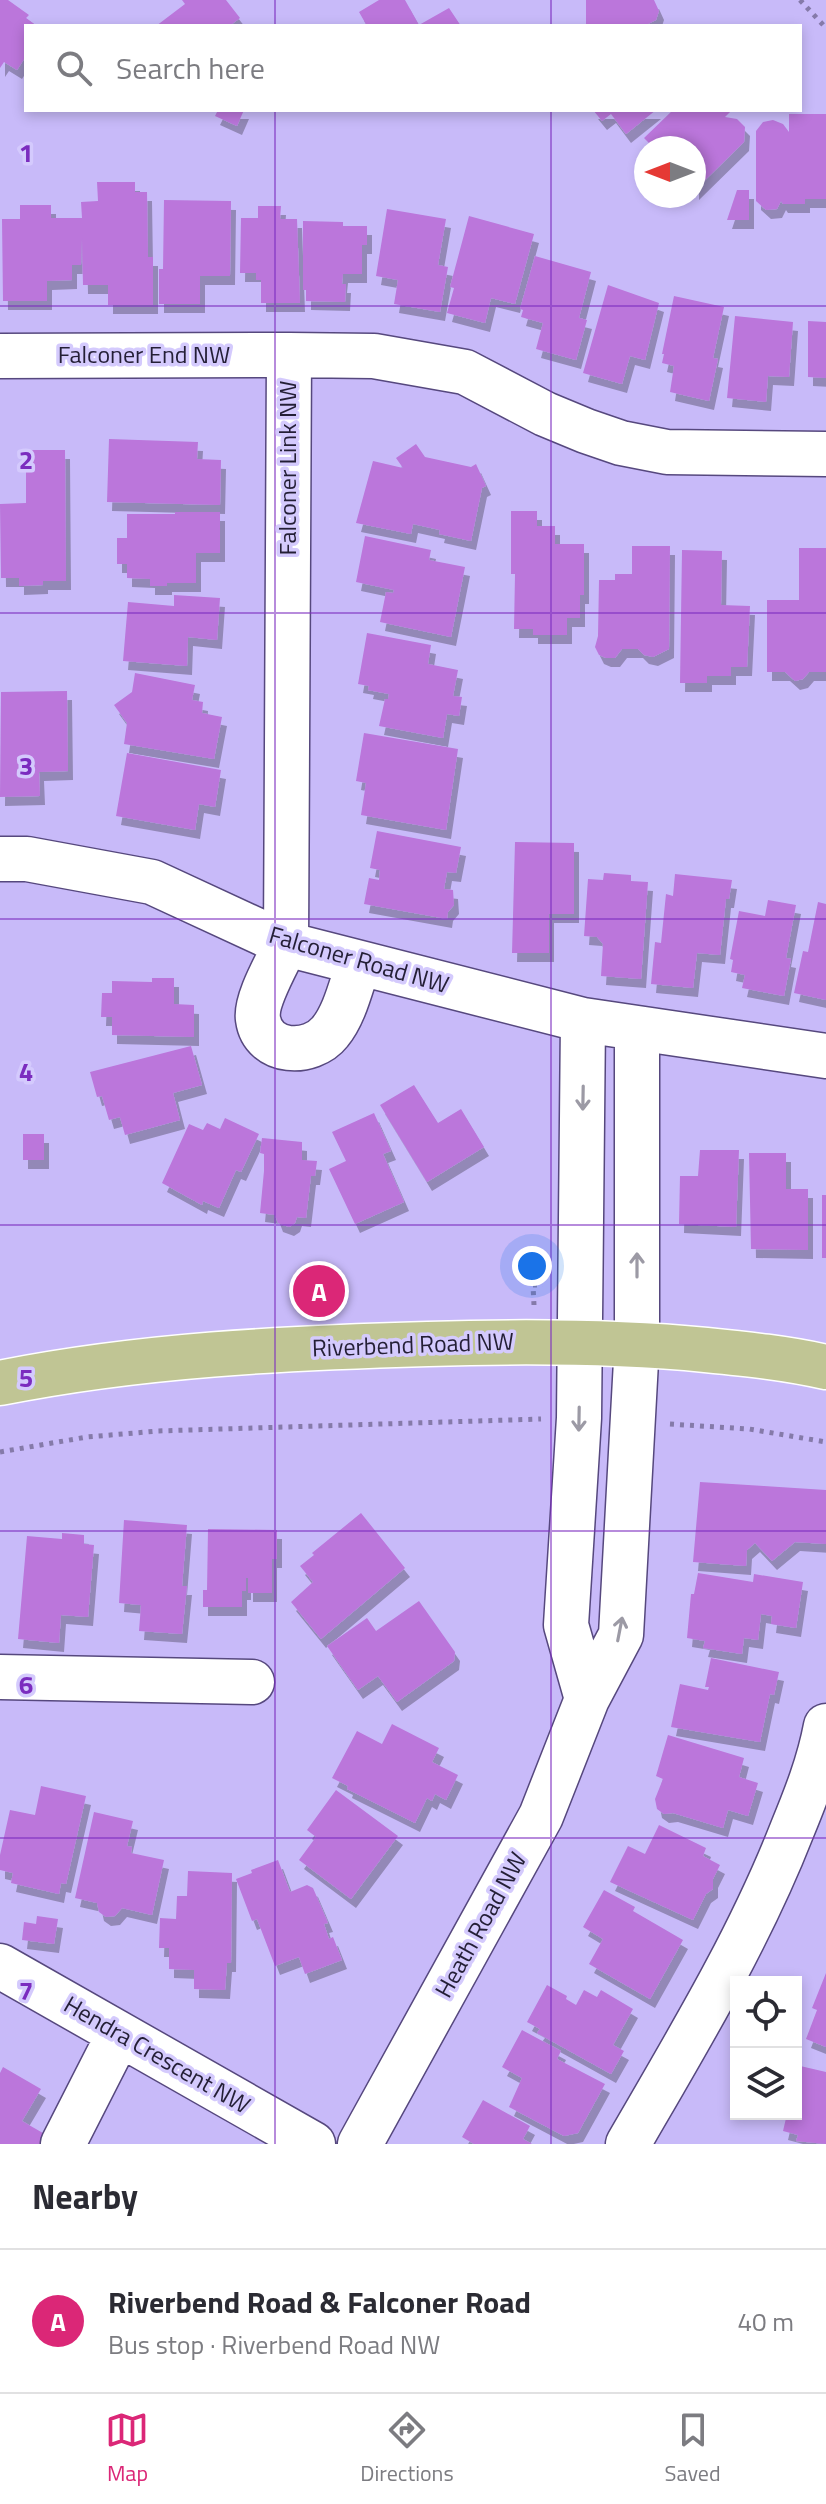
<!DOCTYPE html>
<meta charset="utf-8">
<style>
:root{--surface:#fff;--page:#f7f7f7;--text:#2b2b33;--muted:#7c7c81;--line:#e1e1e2;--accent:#db2777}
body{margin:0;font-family:"Titillium Web",sans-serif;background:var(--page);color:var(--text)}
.controls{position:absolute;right:24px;bottom:24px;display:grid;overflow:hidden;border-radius:0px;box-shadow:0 4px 12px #0003}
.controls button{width:72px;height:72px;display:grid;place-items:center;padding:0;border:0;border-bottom:2px solid var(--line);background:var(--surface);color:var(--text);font:40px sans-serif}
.compass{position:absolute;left:634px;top:136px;width:72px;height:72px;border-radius:50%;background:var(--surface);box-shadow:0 4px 12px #0003;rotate:270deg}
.you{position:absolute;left:532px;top:1266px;width:28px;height:28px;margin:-20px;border:6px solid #fff;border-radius:50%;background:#1a73e8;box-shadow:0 0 0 12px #1a73e833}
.badge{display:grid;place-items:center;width:52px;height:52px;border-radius:50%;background:var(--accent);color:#fff;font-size:26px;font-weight:700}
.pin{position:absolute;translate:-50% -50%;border:4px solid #fff;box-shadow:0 2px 8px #0006}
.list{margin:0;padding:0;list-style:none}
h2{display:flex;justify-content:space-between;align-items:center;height:104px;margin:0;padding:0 32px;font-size:34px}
h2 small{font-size:26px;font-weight:400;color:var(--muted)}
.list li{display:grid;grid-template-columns:52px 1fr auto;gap:24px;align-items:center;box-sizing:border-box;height:144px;padding:0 32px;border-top:2px solid var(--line)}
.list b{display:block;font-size:30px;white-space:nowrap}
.list p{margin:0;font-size:26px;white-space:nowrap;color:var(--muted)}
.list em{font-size:26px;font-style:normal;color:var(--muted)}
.icon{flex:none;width:44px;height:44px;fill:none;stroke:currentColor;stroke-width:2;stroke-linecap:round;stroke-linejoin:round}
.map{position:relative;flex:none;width:826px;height:2144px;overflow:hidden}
.search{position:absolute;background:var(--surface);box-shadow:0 4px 12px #0003;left:24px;right:24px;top:24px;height:88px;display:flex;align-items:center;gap:20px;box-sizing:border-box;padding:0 28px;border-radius:0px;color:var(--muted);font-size:30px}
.sheet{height:248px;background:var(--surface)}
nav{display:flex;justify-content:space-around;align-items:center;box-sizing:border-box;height:112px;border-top:2px solid var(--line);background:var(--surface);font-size:22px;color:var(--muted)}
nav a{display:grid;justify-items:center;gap:4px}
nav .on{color:var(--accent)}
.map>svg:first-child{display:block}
.building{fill:#bb76db;filter:url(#shadow)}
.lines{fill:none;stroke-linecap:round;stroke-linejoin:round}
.minor-casing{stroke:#56487e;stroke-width:47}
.major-casing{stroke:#fff;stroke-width:47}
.path{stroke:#857aa9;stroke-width:5;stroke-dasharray:4 6;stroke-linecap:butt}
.minor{stroke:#fff;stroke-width:44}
.major{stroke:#c0c594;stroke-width:44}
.oneway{stroke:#9c9aa5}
.grid{fill:none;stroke:#7b2cbf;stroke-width:2;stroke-opacity:0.55}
.labels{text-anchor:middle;stroke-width:7;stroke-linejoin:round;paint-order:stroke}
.street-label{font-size:24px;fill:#241f36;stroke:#d4cafd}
.grid-label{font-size:26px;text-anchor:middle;font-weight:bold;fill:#7b2cbf;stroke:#d4cafd;stroke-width:7;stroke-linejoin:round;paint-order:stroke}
</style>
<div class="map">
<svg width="826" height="2144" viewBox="0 0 826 2144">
<defs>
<filter id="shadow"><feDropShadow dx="5" dy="9" stdDeviation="0" flood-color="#0004"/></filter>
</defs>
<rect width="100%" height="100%" fill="#c8baf9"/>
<path class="building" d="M0,0h8l21,15 -3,3 11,8h-11v30l-9,14 -13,-8 -4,6z
M182,0h44l14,18 -8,6 1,2h-77l29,-22z
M379,0h26l14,25 30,-17 12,18h-94l-8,-14z
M586,0h68l5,11 -3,9 -8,4 -62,2z
M218,110h26l-7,16 -22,-10z
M593,110h63l-30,24 -15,-20 -9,7z
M673,110h59l-7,7 12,2 8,8 -1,15 -50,49v-43h-40l-10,-10z
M789,114h37v85h-21v5h-22l-2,-3 -4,8 -11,1 -10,-9v-70l7,-9 10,-2 10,4 6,8z
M97,182h38v10h12l1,65h5v48h-45v-20h-25l-1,-47 -1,27h-9v15l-25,1v20h-44l-1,-82h18v-14h31v13h31l-1,-16 17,-1z
M737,190h12v30h-22z
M164,200l67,1 -1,75h-30v28h-41v-35h4z
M258,206h23l-1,13h17l3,84h-39v-23h-5v-7h-16l1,-55h17z
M387,209l59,10 -8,46 10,2 -8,45 -46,-8 4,-24 -22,-4z
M469,216l65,18 -19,70 -24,-6 -6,25 -38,-10 7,-25 -4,-1z
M303,221l40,1v4h24v19h-5v29h-19l-1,10h4l-1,18 -39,-1v-11h-3z
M535,256l56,16 -12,46 8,2 -11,40 -40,-11 7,-26 -22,-6 2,-7 -3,-1z
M608,285l51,18 -14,57 -15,-4 -8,28 -39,-11z
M674,296l50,11 -11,51 5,1 -9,42 -39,-9 4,-26 -12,-3 2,-9h-2z
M735,316l58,6 -4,55 -21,-1 -2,26 -39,-4z
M808,321l18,1v56l-18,-1z
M109,439l89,3 -1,17 24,1 -1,45 -113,-3z
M416,444l9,13 46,10 5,-3 10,22 -4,2 -11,53 -32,-7 1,-4 -27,-6 -2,10 -55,-11 17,-62 30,7 -7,-10z
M26,450h39l1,131h-23v4l-24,1v-8h-18l-1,-74 26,-1z
M511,511h26v15h18v18h29v51h-4v23h-13v17h-34v-6h-19l1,-55h-4z
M175,512h45v41h-24v30h-29v3h-17v-7l-23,-1v-14h-10v-26h10v-24h48z
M365,536l66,14 -2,10 36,7 -14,70 -71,-15 6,-30 7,1 1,-3 -38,-8z
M632,546h38l-1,103 -16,8 -9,-2 -6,-6h-16l-7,9h-9l-7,-3 -4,-8 3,-11 1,-56h16v-6h17z
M799,548h27v124h-17l-6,7 -8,2 -10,-9h-18v-72h32z
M682,550l40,1 -1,54 29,1 -3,61h-16v9h-24v7h-27z
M174,595l46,3 -3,42 -29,-3 -1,29 -64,-5 5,-59 46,4z
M367,633l64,12 -3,19 30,6 -5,26 9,1 -3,19 -12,-2 -4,24 -64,-12 6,-27h3l1,-5 -21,-4 1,-4 -11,-2z
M135,673l60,12 -3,15 11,2 -1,11 20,4 -8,42 -90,-15 3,-21 -13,-18 18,-13z
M67,691l1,80 -29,1 1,24 -40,1 1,-105z
M364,733l94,16 -12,81 -85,-15 5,-32 -10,-2z
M127,753l94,17 -6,37 -16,-3 -4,26 -79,-14z
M377,831l84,16 -5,26 -9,-1 -3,17 9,1 1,15 -6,7 -1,7 -83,-15 5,-26 10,2 1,-10 -10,-2z
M515,842l59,1v71h-25v39h-37z
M604,873l27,2v6l17,1 -7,97 -40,-3 2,-32 -6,-7 -13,-1 4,-57 15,1z
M675,874l57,6 -3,19h-3l-6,56 -23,-2 -4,35 -42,-4 4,-42 6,1 5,-49 7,2z
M768,900l28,5 -10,53 5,1 -7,37 -42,-8 3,-13 -14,-3 2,-12 -3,-1 9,-48 26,5z
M818,902l8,2v96l-32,-7 9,-42 5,1z
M152,978h22v26l20,1v32l-82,-2v-18h-11l1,-24h10v-12l40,1z
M191,1046l11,39 -29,8 7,27 -55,15 -5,-18 -11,3 -7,-24 -5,1 -7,-25z
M414,1085l24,38 23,-14 23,38 -57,35 -47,-77z
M374,1113l17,38 -8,3 21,48 -49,22 -26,-55 17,-8 -14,-29z
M225,1118l34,16 -18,38 -5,-2 -17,38 -16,-7 -1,4 -40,-22 27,-59 14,6 4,-7 13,6z
M23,1134h21v26h-21z
M262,1138l40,4v18l15,1 -2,15h-4l-5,42 -9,-1 -2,6 -6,4 -11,-4 -3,-8 -15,-2 4,-42v-17l-4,-1z
M700,1150h39l-3,77 -57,-3 1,-48h18z
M749,1153h37v36h22v61l-57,-1z
M822,1195h4v63h-4z
M700,1482l126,8v54l-31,-2 -23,19 -17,-18 -8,7 -1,16 -53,-4z
M361,1513l44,55 -84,71 -30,-37 22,-20 -13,-16 14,-11 -2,-2z
M124,1520l63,5 -5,61h5l-5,48 -43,-3 2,-26 -22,-2z
M208,1529l69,1v29h-5v34h-24v-15h-2v13h-4v16h-39v-17h4z
M62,1533l22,2v9l10,1 -6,72 -27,-2 -2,28 -41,-4 9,-103 35,3z
M698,1573l55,9 1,-8 49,8 -7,46 -25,-4 1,-8 -11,-2 -3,26 -14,-2 -2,16 -39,-6 2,-7 -18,-3 4,-44h3z
M419,1601l36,51 -1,9 -57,41 -19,-26 -20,14 -31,-44 40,-28 9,13z
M711,1658l68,14 -5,23 -4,-1 -10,48 -89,-15 9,-43 28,6 1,-3h-4z
M392,1724l47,24 -7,14 26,13 -12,25 -11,-6 -3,7 -5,-3 -12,25 -68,-34 1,-3 -16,-8 25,-47 25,13z
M668,1735l76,23 -5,19 19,6 -10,33 -20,-6 -5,18 -50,-15 -9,1 -7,-5 -2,-10 8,-20 -7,-3z
M41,1786l45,10 -20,88 -5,-1 -2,11 -48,-11 2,-10 -13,-3v-15l10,-45 25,5z
M336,1790l62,46 -47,63 -52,-39 17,-23 -9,-7z
M94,1812l39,9 -6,25 5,1 -1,6 33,7 -12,55 -30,-7 -7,8 -9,1 -7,-5 -2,-9 -22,-5z
M659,1825l47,23 -3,8 17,9 -7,14v10l-7,5 -13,26 -83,-38 18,-36 17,8z
M278,1860l12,32 17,-7 6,3 15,35 -4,1 5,15 4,-2 9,23 -37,14 -6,-17 -24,9 -18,-47 -5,2 -16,-42 16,-6 -1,-3z
M188,1871l44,2 -1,90h-4l-2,27 -31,-1v-19l-25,-1v-21h-10l1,-30 16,1 1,-23h10z
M604,1890l31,17 -2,4 50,29 -33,59 -61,-35 14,-25 -20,-12z
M37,1916l21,3 -4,25 -32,-4 2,-18 12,2z
M826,1973v74l-20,-8 11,-29 -5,-2z
M547,1985l20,11 -1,3 10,6 8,-15 13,7 4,-7 32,19 -20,36 11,6 -13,23 -74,-41 3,-4 -13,-7z
M522,2030l39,21 -4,8 48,25 -27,49 -14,3 -55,-29 13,-29 -20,-11z
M796,2065l30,7v72l-30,-3 2,-6 -15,-4 4,-17h9z
M3,2067l38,22 -19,32 40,23h-62v-71z
M483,2100l47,26 -7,13 9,5h-58l-12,-7z"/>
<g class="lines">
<defs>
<path id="minor" d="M0,356l289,-1
M0,859h27l125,23 134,62 297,76 243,36
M359,963c-8,22 -14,51 -29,69 -19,24 -67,23 -72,-13 -3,-19 20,-57 28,-75l3,-589 85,1 91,16 80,42 41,17 35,12 46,9 159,2
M583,1020l-4,398 -13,207 21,74
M0,1677l252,5
M0,1966l313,178
M63,2144l56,-110
M360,2144l181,-328 46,-117 34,-64 16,-292v-314
M628,2144c59,-102 121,-204 164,-314 14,-34 27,-67 34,-104"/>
<path id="major" d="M0,1383c140,-28 285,-35 428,-39 94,-3 185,-3 278,6 41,4 80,8 120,17"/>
</defs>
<use href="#minor" class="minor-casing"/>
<use href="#major" class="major-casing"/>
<path class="path" d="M800,0l26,28
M534,1305l-1,-20h10
M670,1424l79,5 77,13
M0,1452l87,-15 71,-6 383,-12"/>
<use href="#minor" class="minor"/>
<use href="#major" class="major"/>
</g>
<defs><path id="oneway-shaft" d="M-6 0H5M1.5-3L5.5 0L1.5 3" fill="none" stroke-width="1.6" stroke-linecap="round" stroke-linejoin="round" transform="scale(2)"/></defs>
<g class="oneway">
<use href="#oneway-shaft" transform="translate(583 1098) rotate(91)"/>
<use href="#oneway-shaft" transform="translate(637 1265) rotate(-90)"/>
<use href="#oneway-shaft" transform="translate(579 1419) rotate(91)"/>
<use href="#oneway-shaft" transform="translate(620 1629) rotate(-79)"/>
</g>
<path class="grid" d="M275,0v26M551,0v26M275,110v2034M551,110v2034M0,306h826M0,613h826M0,919h826M0,1225h826M0,1531h826M0,1838h826"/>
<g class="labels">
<g class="street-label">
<text x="144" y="363">Falconer End NW</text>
<text transform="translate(288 468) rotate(-90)" y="8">Falconer Link NW</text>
<text transform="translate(359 960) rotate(16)" y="8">Falconer Road NW</text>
<text transform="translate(413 1345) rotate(-2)" y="8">Riverbend Road NW</text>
<text transform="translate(481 1925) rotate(-61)" y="8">Heath Road NW</text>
<text transform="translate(157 2055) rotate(30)" y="8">Hendra Crescent NW</text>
</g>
</g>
<g class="grid-label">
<text x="26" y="162">1</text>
<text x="26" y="469">2</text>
<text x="26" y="775">3</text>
<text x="26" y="1081">4</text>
<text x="26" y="1387">5</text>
<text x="26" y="1694">6</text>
<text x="26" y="2000">7</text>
</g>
</svg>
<div class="controls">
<button><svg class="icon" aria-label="locate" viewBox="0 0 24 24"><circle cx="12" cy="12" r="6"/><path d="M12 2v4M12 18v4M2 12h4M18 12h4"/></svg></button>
<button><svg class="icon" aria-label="layers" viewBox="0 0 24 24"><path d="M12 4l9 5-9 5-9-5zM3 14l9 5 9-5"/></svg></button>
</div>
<svg class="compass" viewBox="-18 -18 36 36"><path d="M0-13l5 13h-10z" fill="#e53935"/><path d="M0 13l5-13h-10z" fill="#7c7c81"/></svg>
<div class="you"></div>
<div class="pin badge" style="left:319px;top:1291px">A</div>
<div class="search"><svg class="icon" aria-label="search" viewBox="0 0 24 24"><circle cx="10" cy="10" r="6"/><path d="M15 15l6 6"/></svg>Search here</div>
</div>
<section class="sheet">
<h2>Nearby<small></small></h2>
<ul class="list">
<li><span class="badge">A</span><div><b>Riverbend Road &amp; Falconer Road</b><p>Bus stop · Riverbend Road NW</p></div><em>40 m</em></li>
</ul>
</section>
<nav>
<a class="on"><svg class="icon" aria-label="map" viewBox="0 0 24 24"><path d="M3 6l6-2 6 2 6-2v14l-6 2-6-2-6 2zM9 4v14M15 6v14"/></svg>Map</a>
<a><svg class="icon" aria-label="directions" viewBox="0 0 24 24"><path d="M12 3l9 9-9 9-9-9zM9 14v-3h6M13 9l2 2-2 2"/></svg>Directions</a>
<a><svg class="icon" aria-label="saved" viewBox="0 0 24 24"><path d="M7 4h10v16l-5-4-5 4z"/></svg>Saved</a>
</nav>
